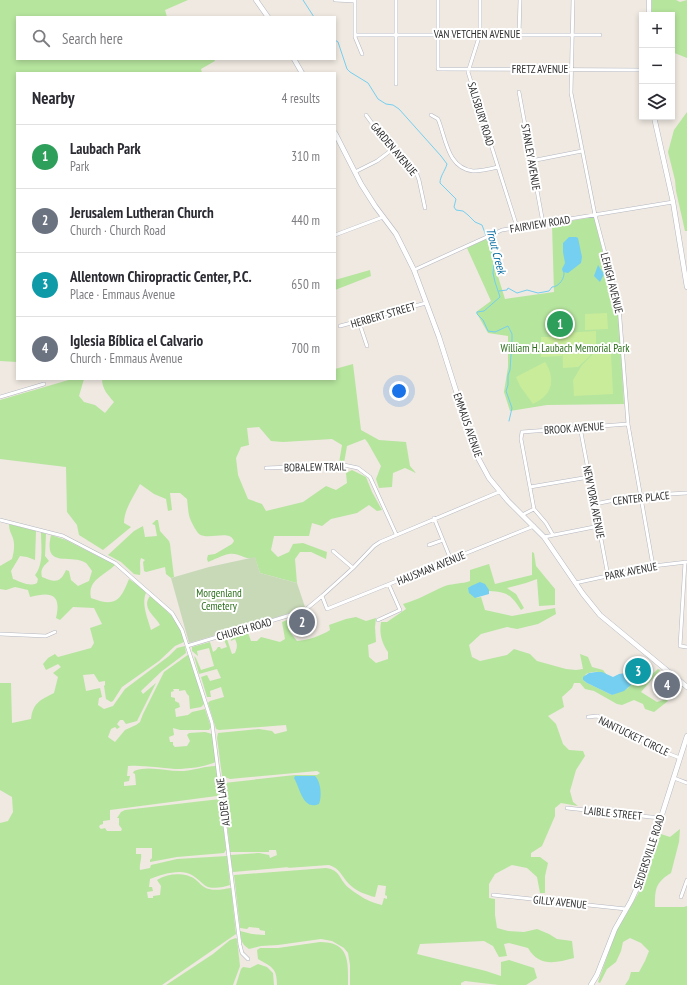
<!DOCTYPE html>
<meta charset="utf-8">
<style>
:root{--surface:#fff;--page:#f7f7f7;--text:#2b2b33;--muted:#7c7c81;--line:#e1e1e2;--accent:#2563eb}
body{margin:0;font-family:"PT Sans Narrow",sans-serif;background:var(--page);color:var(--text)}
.controls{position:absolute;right:12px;top:12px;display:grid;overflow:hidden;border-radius:0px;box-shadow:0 2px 6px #0003}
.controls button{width:36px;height:36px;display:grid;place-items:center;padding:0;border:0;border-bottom:1px solid var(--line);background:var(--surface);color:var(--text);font:20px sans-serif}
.you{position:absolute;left:399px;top:391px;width:14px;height:14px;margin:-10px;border:3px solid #fff;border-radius:50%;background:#1a73e8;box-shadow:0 0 0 6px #1a73e833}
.badge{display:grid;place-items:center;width:26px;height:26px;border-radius:50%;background:var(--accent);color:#fff;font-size:13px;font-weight:700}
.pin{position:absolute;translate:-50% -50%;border:2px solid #fff;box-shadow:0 1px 4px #0006}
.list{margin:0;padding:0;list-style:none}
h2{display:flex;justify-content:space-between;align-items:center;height:52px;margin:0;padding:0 16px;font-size:17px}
h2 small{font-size:13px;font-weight:400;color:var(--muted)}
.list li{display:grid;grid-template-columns:26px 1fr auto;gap:12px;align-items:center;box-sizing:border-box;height:64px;padding:0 16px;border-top:1px solid var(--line)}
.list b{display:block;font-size:15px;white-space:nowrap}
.list p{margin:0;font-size:13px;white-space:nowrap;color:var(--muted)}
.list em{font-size:13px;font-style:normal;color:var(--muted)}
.icon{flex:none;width:22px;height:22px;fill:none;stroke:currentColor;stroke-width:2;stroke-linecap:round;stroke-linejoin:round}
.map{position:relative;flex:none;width:687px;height:985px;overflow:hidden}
.search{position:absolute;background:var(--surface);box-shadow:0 2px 6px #0003;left:16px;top:16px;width:320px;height:44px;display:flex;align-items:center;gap:10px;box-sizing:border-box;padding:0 14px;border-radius:0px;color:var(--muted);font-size:15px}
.panel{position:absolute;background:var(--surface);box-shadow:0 2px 6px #0003;left:16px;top:72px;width:320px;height:308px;border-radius:0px}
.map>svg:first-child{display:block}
.green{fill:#b6e59e}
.cemetery{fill:#c8d9b8}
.pitch{fill:#c9ec9a}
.water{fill:#75cff0}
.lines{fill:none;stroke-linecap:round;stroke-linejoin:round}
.stream{stroke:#75cff0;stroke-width:1}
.street-casing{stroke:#b4b7c1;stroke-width:4}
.secondary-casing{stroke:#b4b7c1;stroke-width:5.5}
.street{stroke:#fff;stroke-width:3}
.secondary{stroke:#fff;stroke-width:4.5}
.labels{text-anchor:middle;stroke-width:4;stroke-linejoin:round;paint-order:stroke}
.street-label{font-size:11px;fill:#2e2e2e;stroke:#fff}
.park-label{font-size:11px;fill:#2c6e1b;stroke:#fff}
.water-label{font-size:12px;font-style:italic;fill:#0d6fa3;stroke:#fff}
</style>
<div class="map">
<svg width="687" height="985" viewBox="0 0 687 985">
<rect width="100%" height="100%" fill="#efe9e1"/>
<path class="green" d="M0,0h188l-23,10 2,7h-150v42h197l1,2 -14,8 1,4h-185v289l-17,-1z
M649,0h27l4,2 7,-2v58l-15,-6v-37h-23z
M687,112v119h-2l-9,-40 -1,-11 -7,-28 6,-22z
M594,217l25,101 5,86 -77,1 -37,6 -6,-19 4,-25v-31l-20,-3 -12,-21 15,-11 -24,-53 23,-11 6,33 9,29 49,-7 -2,-68z
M370,270l1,6 -36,14v-10z
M353,364l8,66 18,10 27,2 4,24 6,7 -11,-5 -12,5 -1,14 -13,1 -3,-9 5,-13 -13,-23 -3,-4 -18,7 -3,17h-5l3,-18 -10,-6 -49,3 -12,-1 -12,-14 -12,1 2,17 -8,2 -5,11 2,17 10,24 14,5 4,7 37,-9 23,-16 10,4 11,-7 -1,-10 6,-3 14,7 6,15 10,18 -5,1 -8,-6 -12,8 -26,6 -9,7 -10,-3 -3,13h-35l-3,14 7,7 11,-5 4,-8 10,-1 24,9 -1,7 -15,-7h-11l-5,7 2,24 -37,-10 -5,-15c-11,2 -16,-6 -26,-4 -7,1 -15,6 -21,8l-1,-3 1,-4 7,-1 17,-10 2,-3c-5,-12 -25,0 -35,-7 -3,-3 -6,-9 -8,-13 -3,-6 -3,-15 -4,-22l-7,-6h-10l2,17 -4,1 -2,-12 -12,-5 -14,-10c-6,12 -16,25 -16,39l7,4 -28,23 -24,-15 -2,-10 -10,-13 -1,-45 -66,-8v-59l72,-21h12l-5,17 5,6 11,3 10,8 9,-11c-6,-7 -12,-13 -12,-23h233v-10z
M156,520h2l2,11 9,10 1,3 4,33 -3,1 -5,-4 -1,-7 -19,5 -2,-1 -1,-9 2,-2 -4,-2c-2,5 0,11 -1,17l-6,-1 -13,-12 -13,-7 26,-24 9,-5 2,11 12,-1 -2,-11 -3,-1z
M9,524l27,7 -1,29 -8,-3 -7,-1 -9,15 2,8c8,3 16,8 24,4l1,-4 -3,-4c9,-11 6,-29 6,-43l5,2 -1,22 4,5c-6,5 -9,9 -7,16 12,5 18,7 24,-7l3,1 2,9 7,6 11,-5 3,-10c-2,-3 -4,-6 -6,-8 -16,-10 -43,7 -35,-28l15,5 49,25c-11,11 -28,15 -24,33 24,9 29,4 38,-19l14,10 3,4c-5,11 2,26 5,37l9,-5c-5,-9 -19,-17 -10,-29 12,10 35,29 34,46l-9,4 -16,15 -37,26 -9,14 -2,1 -5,-3 -2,-13 1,-1v-4l-6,1 -5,-8 -11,1 3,16 14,-3 2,9 -3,1 -1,7 6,4 9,-3 12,-17 44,-33 8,-8 8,-2 1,7 -24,18 -21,20 2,3 13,-11 -19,38 -11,3 -3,-4h-3l-3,4 3,3 -3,2 -2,-2 -4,2 -3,8 7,5 10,-12 11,-5 4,-3 3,-8 21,-42 25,-18 15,50 -3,3 -11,2 -1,-13 -2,-2 -2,-4 -6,1v-2h-6l1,2 -3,1v5l4,1v3l4,2 1,4 -5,2 1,8 12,-2 4,-3 13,-3 6,18 -2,3h-29l-7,-2 1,7 -5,2 1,5h3v3l2,2 12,-1 3,-5 -3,-6 2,-2 16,-1 7,2 4,28c-13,5 -27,7 -41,7 -16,-1 -31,-4 -47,-3l-1,10h3l-1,5 -5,1v4l12,-1 -1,-11 -2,-1 1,-2c16,-6 33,1 50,0 11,-1 21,-5 32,-5l3,28 -2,2 -107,14v10l-7,1v3l-3,1 -1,2 2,2 4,-1 2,3h14l1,-2 -3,-4v-7h-2l4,-6 4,-2 95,-11 6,51 -2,3 -47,4 -27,5v-2l2,-2v-10h-16v6h5c1,5 -2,10 -1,16l10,-2 1,-3 26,-6 50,-3 3,29c-6,2 -15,4 -22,2 -7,-3 -11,-11 -21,-14 -12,-3 -26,2 -37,6l-1,8h3l1,4 -6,1 1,6h5v-2l7,-1 1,-9 -4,-6c11,-7 29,-8 39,0 4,3 7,8 13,9 7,2 15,0 22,-1l5,46 -74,51h-162v-162l8,-2 5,-9 -1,-15 -12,-7v-107h11l1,40 19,-4c2,-16 9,-19 23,-26l4,-16 -5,-4 8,-6 -3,-3 -12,6 -3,-6 5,-6 7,-4 3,3 33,-9 3,-5 -4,-15 12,-4 -8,-16 -21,-1 -13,13 -4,-2c6,-25 -6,-26 -26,-21l-2,-7 -13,-3 -9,3 -6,-1v-23l12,-7c2,-7 3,-14 1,-21 -2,-5 -4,-8 -4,-14z
M532,552l2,1 2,13 19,23v16l-16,1 -2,-27 -11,4 -19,5 9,6 8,14 -3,2c-10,-15 -13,-18 -32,-19v-1l-14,8 6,-1 4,13 27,6 43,-8 1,6 -18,10 -21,5 -10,-2 -26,7 -12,11 3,12 8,4 27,-6 7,-6 16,5 7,7 29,8 10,1 7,-1 -3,-15 8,3 4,10 11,3 4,5c-7,-4 -13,-4 -21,-1l-3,6 4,3 25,12 16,-7 7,-9c10,4 15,-3 23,-10l2,1 -19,22 16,10 9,-3 2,2 -14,11 -9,-3 -2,-5 -9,-4 -12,5 -5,-1 -23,-13 -9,-2 -5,-6h-6l-2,5 -10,9 2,10 -16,9 8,8 7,20 6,6 14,1 2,5 -9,14 -6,21 3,11 5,4 -17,-3 -6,5v8l-13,30 -11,7v4h9l8,6 -3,13v17h-5l-3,-16 -10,-9 -15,-3 -17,9 -6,10v14l6,1v16l2,13 11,3 16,1 13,-3 12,5 8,5 15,2 2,17c-19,5 -35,9 -46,-10l-19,-5 -5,1 3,12 -8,1 -6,-11 -9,-5 -64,3 -3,10 69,17 15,5v-14l8,-2 25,8 3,10 -11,7h-27l-34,-4 -4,2v2h-111v-20l-2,-12 -4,-5 -12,-7 -11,-2 -43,6 -17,1 -12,3c-8,-5 -8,-10 -9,-18l12,3 13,1v-4l-5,-1 -1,-2 -10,-1 -2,2 -7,-1 -6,-53 92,-7c15,2 13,12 23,20 10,8 20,14 33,17l2,-7 3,1v-3l-2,-1 1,-9 -8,-1 -3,12c-9,-2 -19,-6 -26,-13 -7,-7 -9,-16 -20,-19l-42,3 2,-1 -56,5 -3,-17 29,-2 10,2 1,3 7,-3 -1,-5h-7v2h-39l-7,-68 1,-1 71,-8h22l3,-2 -3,-2 -87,8 -8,-3 -5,-38 1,-5 41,-4 13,2 3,3 12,-3 -1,-6 -67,5 -3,-1 -8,-26 2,-2 14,-4 -3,-10 -11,4 1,6h-4l-6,-20 6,-2 3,6 11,-3 -4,-9 -18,5 -5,-18 2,2 5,12 13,-4 -5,-18 -12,3 1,5 -6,-5v-4l18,-5 3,10 3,-2 2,-3h2l1,2 6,-2 -4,-10 3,-1 6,18 3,-1c2,-5 3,-8 0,-14l-4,2 -1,-6 17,-5 4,11h6l4,-4 19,5 5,-3 -3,-17 5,-2 3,12 7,9c11,-1 24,-5 33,-11l-1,-5 17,-6 10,-2 10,4 10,-3 -1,9 1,15 -8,3 1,12 7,6 12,-4v-7c-6,-9 -9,-18 -7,-30h6l19,-13 -3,-5c15,-4 28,-12 42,-18 9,-3 17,-2 25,-5v-11l19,-6 6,20 37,-9z
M680,829l-1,13 -8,31c-16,10 -16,16 -16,34h29l3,-1v79h-62l4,-6 2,-7h8l6,-11 4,-10 -8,-8 -11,-5 -7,4 -2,9 -5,11 -9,7 -7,14 -2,-1 18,-50 22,-38 20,-61 12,4z
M236,938l1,1 3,27 -7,19h-67l47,-31 17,-14z
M320,942c30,0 28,20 28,43h-71c0,-17 -5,-18 -19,-26l-1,-9 3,-2h18z
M258,964l9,3 6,6 1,12h-38l5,-16 2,-2 7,1z"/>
<path class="cemetery" d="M255,557l5,16 37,10 8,24 -21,8 -95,28 -18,-65 38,-11z"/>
<path class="pitch" d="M607,313l1,16 -23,1v-16z
M596,331v14l-7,12 -11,10 -15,1 -1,-30v18l-21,1v-20h21l3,-4z
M594,353h17l2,41 -39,2 -1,-16 9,-15z
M545,362c6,8 9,21 3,30 -3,5 -9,9 -15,12l-13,-18 -4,-9z"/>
<path class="water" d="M569,237h7l2,1 4,19 -1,6 -13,10 -5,-1 -1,-3 3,-6 -2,-11v-9z
M598,265l6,9 -4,8 -6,-6z
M480,582l5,2 4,6v4l-14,4 -6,-5 -1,-5 3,-2z
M596,672h6l11,5 6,-3 7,-1 5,9v3l-7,6 -12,4 -25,-12 -4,-3v-3l6,-4z
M295,776h20c6,6 7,20 4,28 -16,7 -19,-16 -25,-26z"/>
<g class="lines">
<path class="stream" d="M303,0l11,17
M335,40l3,2 9,27 3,3 18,11 10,16 8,5 7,1 6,4 42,47 6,8c-2,7 -7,12 -7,19l16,16 -2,8 2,3 7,1 5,4 7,7 7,3 9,24 3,14 -1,10 2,9 5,15 -16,14 -7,1v2l6,6 5,11 7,1 13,-6 4,8v6l-2,30 -2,5v10l-2,6 6,17 -3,13
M499,291l8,-1 1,-2 9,5 10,-3 11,3 11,-2 3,-4c7,0 13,-9 12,-15"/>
<defs>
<path id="street" d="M335,0l20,1
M355,0v37l7,17
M438,0v69l204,1
M480,0v34l-12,38 49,155
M573,0l-2,93 24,122 24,91 9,118 25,142
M355,35h245
M519,35l1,-35
M396,84v-84
M519,92l24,131
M366,115l16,22 34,35 3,8 6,28
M431,115l7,4c8,19 9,49 35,52 8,0 17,-2 25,-4
M531,161l51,-10
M355,172l22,-11 16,-12
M335,235l48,-18
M414,270l88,-40 171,-28
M359,322l8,24
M340,326l86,-23
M0,397l44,-13
M580,427l28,149
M266,468l78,-3 14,3 12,9 26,57
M530,487l59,-10
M595,504l39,-8 53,-3
M534,509l12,14 7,12
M522,515l12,-6 -13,-70 1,-7 106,-8
M434,518l17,42
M0,520l63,16 52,27 57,50 10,17 30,93 28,222 2,8 6,6
M544,537l55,-11
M429,545l14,-5
M333,551l20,17
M685,562l-5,84 7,1
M575,583l78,-17 34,-4
M322,596l5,13 207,-83
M378,620l22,-10 -11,-25
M0,634l46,2 9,-4
M187,646l97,-29 20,-6 18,-15 31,-28 21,-22 6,-4 119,-50
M588,717l9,-1 5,2 57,32 21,8
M674,778l13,5
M567,808l93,10
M493,895l133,14
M681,897l6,-17"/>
<path id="secondary" d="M256,0l12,17
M649,15v-15
M294,59l8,14
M654,117l19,85 14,85
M335,133l26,51 14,22 21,28 18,36 25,67 37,117 13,24 19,23 36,36 39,57 17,21 87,72
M591,985l6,-10 18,-46 16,-28 11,-24 45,-141"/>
</defs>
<use href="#street" class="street-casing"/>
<use href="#secondary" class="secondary-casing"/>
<use href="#street" class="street"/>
<use href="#secondary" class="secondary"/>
</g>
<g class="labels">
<g class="street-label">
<text x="477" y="38">VAN VETCHEN AVENUE</text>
<text x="540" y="73">FRETZ AVENUE</text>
<text transform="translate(481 114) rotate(73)" y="4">SALISBURY ROAD</text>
<text transform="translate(394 149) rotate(50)" y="4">GARDEN AVENUE</text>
<text transform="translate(531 157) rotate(80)" y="4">STANLEY AVENUE</text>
<text transform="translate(540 224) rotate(-9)" y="4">FAIRVIEW ROAD</text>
<text transform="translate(612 283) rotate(76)" y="4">LEHIGH AVENUE</text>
<text transform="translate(383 315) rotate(-16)" y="4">HERBERT STREET</text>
<text transform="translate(468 425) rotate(71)" y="4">EMMAUS AVENUE</text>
<text transform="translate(574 428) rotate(-4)" y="4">BROOK AVENUE</text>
<text transform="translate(315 467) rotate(-1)" y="4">BOBALEW TRAIL</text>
<text transform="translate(641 498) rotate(-6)" y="4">CENTER PLACE</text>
<text transform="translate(594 502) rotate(79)" y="4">NEW YORK AVENUE</text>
<text transform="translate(431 568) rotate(-22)" y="4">HAUSMAN AVENUE</text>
<text transform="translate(631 571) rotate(-11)" y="4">PARK AVENUE</text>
<text transform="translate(244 629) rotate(-16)" y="4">CHURCH ROAD</text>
<text transform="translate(634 736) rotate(26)" y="4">NANTUCKET CIRCLE</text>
<text transform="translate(223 802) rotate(-97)" y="4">ALDER LANE</text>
<text transform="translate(613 813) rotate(6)" y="4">LAIBLE STREET</text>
<text transform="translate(649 852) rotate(-72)" y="4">SEIDERSVILLE ROAD</text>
<text transform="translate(560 902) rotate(6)" y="4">GILLY AVENUE</text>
</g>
<g class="park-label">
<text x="565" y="352">William H. Laubach Memorial Park</text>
<text x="219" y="597">Morgenland<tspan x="219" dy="13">Cemetery</tspan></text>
</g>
<g class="water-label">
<text transform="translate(496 251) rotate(75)" y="4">Trout Creek</text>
</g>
</g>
</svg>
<div class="controls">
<button>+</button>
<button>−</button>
<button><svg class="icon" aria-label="layers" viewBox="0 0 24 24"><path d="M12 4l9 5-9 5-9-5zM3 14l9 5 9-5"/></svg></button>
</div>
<div class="you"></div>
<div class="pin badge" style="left:560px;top:324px;background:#2e9e5b">1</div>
<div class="pin badge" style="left:302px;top:622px;background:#6b7280">2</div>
<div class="pin badge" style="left:638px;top:671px;background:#0f9aa8">3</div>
<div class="pin badge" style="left:667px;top:685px;background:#6b7280">4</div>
<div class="search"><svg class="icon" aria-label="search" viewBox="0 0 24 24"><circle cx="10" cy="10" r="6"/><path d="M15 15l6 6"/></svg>Search here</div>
<section class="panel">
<h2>Nearby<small>4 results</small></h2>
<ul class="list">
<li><span class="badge" style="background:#2e9e5b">1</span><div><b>Laubach Park</b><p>Park</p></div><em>310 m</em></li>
<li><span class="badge" style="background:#6b7280">2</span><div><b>Jerusalem Lutheran Church</b><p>Church · Church Road</p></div><em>440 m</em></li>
<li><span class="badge" style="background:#0f9aa8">3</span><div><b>Allentown Chiropractic Center, P.C.</b><p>Place · Emmaus Avenue</p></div><em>650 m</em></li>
<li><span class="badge" style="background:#6b7280">4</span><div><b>Iglesia Bíblica el Calvario</b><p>Church · Emmaus Avenue</p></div><em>700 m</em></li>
</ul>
</section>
</div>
